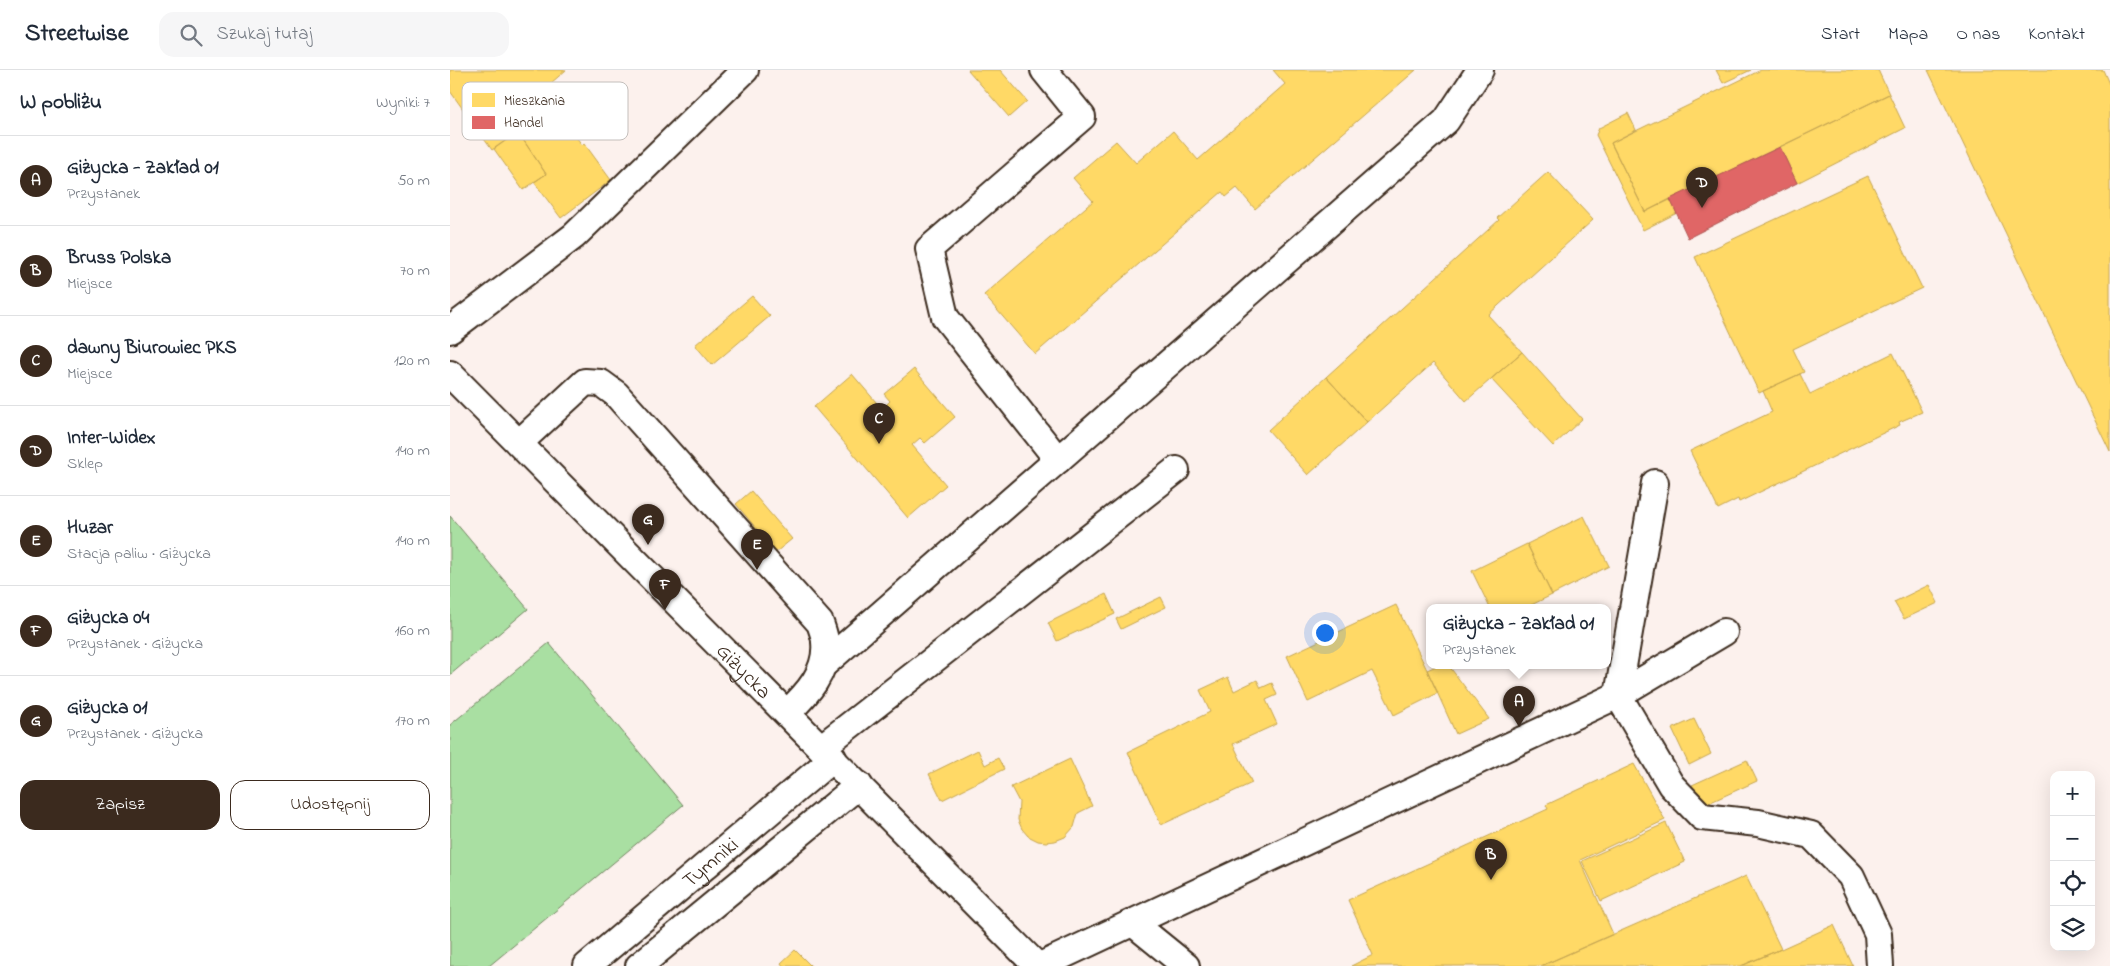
<!DOCTYPE html>
<html lang="pl">
<meta charset="utf-8">
<style>
:root{--surface:#fff;--page:#f6f6f7;--text:#1f2937;--muted:#747a83;--line:#e0e1e3;--accent:#3b2a1e}
body{margin:0;font-family:"Indie Flower",sans-serif;background:var(--page);color:var(--text)}
.controls{position:absolute;right:15px;bottom:15px;display:grid;overflow:hidden;border-radius:10px;box-shadow:0 5px 20px #0002}
.controls button{width:45px;height:45px;display:grid;place-items:center;padding:0;border:0;border-bottom:1px solid var(--line);background:var(--surface);color:var(--text);font:25px sans-serif}
.you{position:absolute;left:874px;top:562px;width:18px;height:18px;margin:-12px;border:4px solid #fff;border-radius:50%;background:#1a73e8;box-shadow:0 0 0 8px #1a73e833}
.badge{display:grid;place-items:center;width:32px;height:32px;border-radius:50%;background:var(--accent);color:#fff;font-size:16px;font-weight:700}
.pin{position:absolute;translate:-50% -41px;filter:drop-shadow(0 1px 2px #0008)}
.pin::after{content:'';position:absolute;top:26px;width:18px;height:15px;background:inherit;clip-path:polygon(0 0,100% 0,50% 100%)}
.popup{position:absolute;left:976px;top:534px;width:185px;height:65px;box-sizing:border-box;display:grid;place-content:center;border-radius:10px;background:var(--surface);filter:drop-shadow(0 1px 4px #0005);font-size:16px;white-space:nowrap;color:var(--muted)}
.popup b{font-size:19px;color:var(--text)}
.popup::after{content:'';position:absolute;left:50%;top:100%;margin-left:-10px;border:10px solid transparent;border-top-color:var(--surface)}
.list{margin:0;padding:0;list-style:none}
h2{display:flex;justify-content:space-between;align-items:center;height:65px;margin:0;padding:0 20px;font-size:21px}
h2 small{font-size:16px;font-weight:400;color:var(--muted)}
.list li{display:grid;grid-template-columns:32px 1fr auto;gap:15px;align-items:center;box-sizing:border-box;height:90px;padding:0 20px;border-top:1px solid var(--line)}
.list b{display:block;font-size:19px;white-space:nowrap}
.list p{margin:0;font-size:16px;white-space:nowrap;color:var(--muted)}
.list em{font-size:16px;font-style:normal;color:var(--muted)}
.actions{display:flex;gap:10px;padding:15px 20px}
.actions a{flex:1;padding:11px 0;border:1px solid var(--accent);border-radius:15px;text-align:center;font-size:18px;color:var(--accent)}
.actions .main{background:var(--accent);color:#fff}
.icon{flex:none;width:28px;height:28px;fill:none;stroke:currentColor;stroke-width:2;stroke-linecap:round;stroke-linejoin:round}
.map{position:relative;flex:none;width:1660px;height:896px;overflow:hidden}
header{display:flex;align-items:center;gap:30px;box-sizing:border-box;height:70px;padding:0 25px;background:var(--surface);border-bottom:1px solid var(--line)}
header strong{font-size:24px}
nav{display:flex;gap:28px;margin-inline-start:auto;font-size:18px}
.search{width:350px;height:45px;background:var(--page);display:flex;align-items:center;gap:12px;box-sizing:border-box;padding:0 18px;border-radius:15px;color:var(--muted);font-size:19px}
main{display:flex}
aside{flex:1;background:var(--surface)}
.map>svg:first-child{display:block}
.pitch{fill:#a9dfa2;stroke:#728460}
.homes{fill:#ffd966;stroke:#c4a450}
.shops{fill:#e06666;stroke:#ae5450}
.lines{fill:none;stroke-linecap:round;stroke-linejoin:round}
.minor-casing{stroke:#3b2a1e;stroke-width:30}
.minor{stroke:#fff;stroke-width:26}
.labels{text-anchor:middle;stroke-width:5;stroke-linejoin:round;paint-order:stroke}
.street-label{font-size:21px;fill:#3b2a1e;stroke:#fff}
.key{fill:#fff;stroke:#c4bfbc;stroke-width:1}
.key-label{font-size:14px;fill:#3b2a1e}
</style>
<header>
<strong>Streetwise</strong>
<div class="search"><svg class="icon" aria-label="search" viewBox="0 0 24 24"><circle cx="10" cy="10" r="6"/><path d="M15 15l6 6"/></svg>Szukaj tutaj</div>
<nav><a>Start</a><a>Mapa</a><a>O nas</a><a>Kontakt</a></nav>
</header>
<main>
<aside>
<h2>W pobliżu<small>Wyniki: 7</small></h2>
<ul class="list">
<li><span class="badge">A</span><div><b>Giżycka - Zakład 01</b><p>Przystanek</p></div><em>50 m</em></li>
<li><span class="badge">B</span><div><b>Bruss Polska</b><p>Miejsce</p></div><em>70 m</em></li>
<li><span class="badge">C</span><div><b>dawny Biurowiec PKS</b><p>Miejsce</p></div><em>120 m</em></li>
<li><span class="badge">D</span><div><b>Inter-Widex</b><p>Sklep</p></div><em>140 m</em></li>
<li><span class="badge">E</span><div><b>Huzar</b><p>Stacja paliw · Giżycka</p></div><em>140 m</em></li>
<li><span class="badge">F</span><div><b>Giżycka 04</b><p>Przystanek · Giżycka</p></div><em>160 m</em></li>
<li><span class="badge">G</span><div><b>Giżycka 01</b><p>Przystanek · Giżycka</p></div><em>170 m</em></li>
</ul>
<div class="actions"><a class="main">Zapisz</a><a>Udostępnij</a></div>
</aside>
<div class="map">
<svg width="1660" height="896" viewBox="0 0 1660 896">
<rect width="100%" height="100%" fill="#fcf1ed"/>
<filter id="ink" filterUnits="userSpaceOnUse"><feTurbulence type="fractalNoise" baseFrequency=".02" numOctaves="2"/><feDisplacementMap in="SourceGraphic" scale="10" xChannelSelector="R" yChannelSelector="G"/><feConvolveMatrix kernelMatrix="1 2 1 2 8 2 1 2 1" color-interpolation-filters="sRGB"/></filter>
<g filter="url(#ink)">
<path class="pitch" d="M0,446l78,93 -78,66z
M99,573l134,162 -194,161h-39v-241z"/>
<path class="homes" d="M0,0h116l-23,20 11,16 -62,44 -42,-59z
M518,0h32l27,31 -18,16z
M823,0h143l-161,139 -18,-21 -11,9 -4,-5 -187,162 -51,-59 109,-94 -20,-23 43,-37 20,22 37,-32 25,29 87,-76z
M1266,0h35l-28,13z
M1311,0h117l11,24 -244,118 -34,-69z
M1478,0h175l7,16v366z
M1439,24l16,34 -108,55 -17,-36z
M104,36l28,39 2,-2 27,37 -50,38 -27,-36 12,-8 -28,-42z
M1178,43l8,17 -25,13 34,69 25,-13 7,14 -34,17 -47,-95 3,-7z
M68,62l28,42 -23,16 -29,-41z
M1098,102l45,48 -105,95 34,37 -56,49 -33,-38 -66,59 -41,-45 173,-157 -2,-2z
M1418,106l54,112 -129,61 11,23 -45,21 -64,-136z
M302,226l18,20 -58,49 -17,-20z
M1072,282l60,67 -29,27 -62,-67z
M1443,283l29,59 -23,10 1,3 -161,77 -1,-3 -20,10 -28,-58 82,-39 -9,-21 37,-17 10,20z
M464,299l41,48 -30,26 -5,-5 -8,7 34,40 -38,33 -94,-111 38,-33 30,35 8,-8 -6,-7z
M876,307l41,45 -59,53 -40,-45z
M301,421l41,48 -16,13 -40,-48z
M1134,446l25,50 -57,29 -25,-51z
M1077,474l25,51 -27,13h-35l-18,-37z
M1479,515l9,18 -34,16 -10,-17z
M656,524l9,20 -58,27 -9,-18z
M711,527l5,10 -45,22 -5,-10z
M946,535l42,88 -44,22 -22,-44 -64,31 -21,-46z
M986,596h13l40,53 -33,15 -29,-64z
M778,607l6,14 23,-11 4,8 11,-5 5,12 -11,5 11,24 -44,20 19,39 -91,42 -33,-73 82,-40 -10,-22z
M1244,649l17,35 -22,11 -17,-36z
M528,680l7,15 13,-7 6,11 -62,31 -13,-26z
M620,689l22,47 -14,7 -4,14 -9,10 -10,4 -9,1 -8,-1 -10,-5 -6,-7 -4,-9 1,-18 -8,-15z
M1297,690l10,21 -55,25 -10,-21z
M1184,694l31,56 -85,40 33,74 -72,32h-190l22,-11 -25,-55 200,-91 -2,-4z
M1216,753l19,39 -84,39 -19,-40z
M1296,806l35,73 -40,17h-200z
M1384,855l19,41h-112l40,-17z
M345,880l16,16h-28l-2,-3z"/>
<path class="shops" d="M1330,77l17,36 -109,55 -18,-39z"/>
<g class="lines">
<defs>
<g id="minor">
<path d="M594,0l38,47 -153,132 16,68 113,143"/>
<path d="M0,260l124,-94 171,-166"/>
<path id="s1" d="M0,304l587,592"/>
<path d="M69,373l66,-61 16,1 15,11 204,229c2,6 5,13 5,19 3,30 -18,52 -38,71"/>
<path d="M1205,413l-37,212 53,90 31,32 56,6 53,12 40,41 27,58 2,32"/>
<path d="M373,595l623,-544 34,-51"/>
<path d="M372,677l354,-277"/>
<path d="M683,853l53,43"/>
<path id="s2" d="M137,896l246,-208"/>
<path d="M189,896l220,-181"/>
<path d="M590,896l578,-271 106,-63"/>
</g>
</defs>
<use href="#minor" class="minor-casing"/>
<use href="#minor" class="minor"/>
</g>
</g>
<g class="labels">
<g class="street-label">
<text dy="7" stroke="none"><textPath href="#s1" startOffset="418">Giżycka</textPath></text>
<text dy="7" stroke="none"><textPath href="#s2" startOffset="161">Tymniki</textPath></text>
</g>
</g>
<rect x="12" y="12" width="166" height="58" rx="8" class="key"/>
<rect x="22" y="23" width="23" height="14" fill="#ffd966"/>
<rect x="22" y="46" width="23" height="13" fill="#e06666"/>
<g class="key-label">
<text x="54" y="35">Mieszkania</text>
<text x="54" y="57">Handel</text>
</g>
</svg>
<div class="controls">
<button>+</button>
<button>−</button>
<button><svg class="icon" aria-label="locate" viewBox="0 0 24 24"><circle cx="12" cy="12" r="6"/><path d="M12 2v4M12 18v4M2 12h4M18 12h4"/></svg></button>
<button><svg class="icon" aria-label="layers" viewBox="0 0 24 24"><path d="M12 4l9 5-9 5-9-5zM3 14l9 5 9-5"/></svg></button>
</div>
<div class="you"></div>
<div class="pin badge" style="left:1069px;top:657px">A</div>
<div class="popup"><b>Giżycka - Zakład 01</b>Przystanek</div>
<div class="pin badge" style="left:1041px;top:810px">B</div>
<div class="pin badge" style="left:429px;top:374px">C</div>
<div class="pin badge" style="left:1252px;top:138px">D</div>
<div class="pin badge" style="left:307px;top:500px">E</div>
<div class="pin badge" style="left:215px;top:540px">F</div>
<div class="pin badge" style="left:198px;top:475px">G</div>
</div>
</main>
